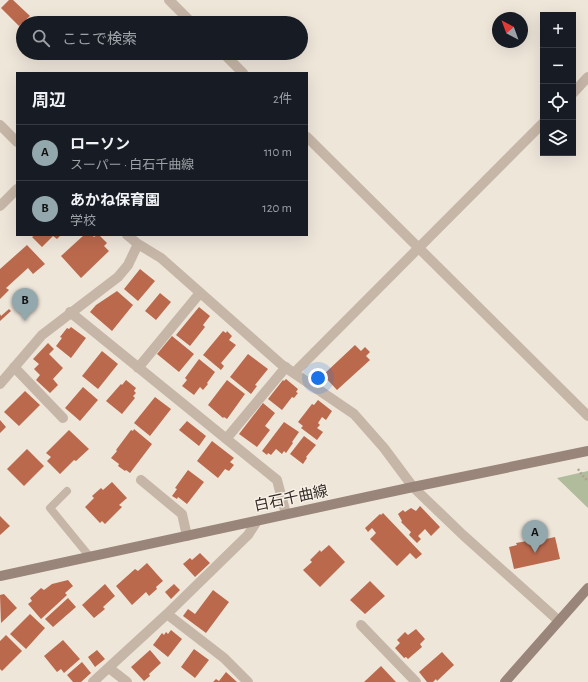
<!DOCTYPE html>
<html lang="ja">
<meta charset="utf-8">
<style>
:root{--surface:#171b24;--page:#20242c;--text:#f1f3f6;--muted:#9ea1a6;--line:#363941;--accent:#93a8ac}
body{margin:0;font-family:"Alegreya Sans","Noto Sans JP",sans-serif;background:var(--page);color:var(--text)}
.controls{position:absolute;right:12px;top:12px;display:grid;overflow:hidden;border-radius:0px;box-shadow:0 4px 16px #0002}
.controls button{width:36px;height:36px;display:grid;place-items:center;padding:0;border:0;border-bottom:1px solid var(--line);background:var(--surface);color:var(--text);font:20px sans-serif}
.compass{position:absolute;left:492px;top:12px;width:36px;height:36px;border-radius:50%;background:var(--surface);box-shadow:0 4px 16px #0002;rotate:319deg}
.you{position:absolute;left:318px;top:378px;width:14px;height:14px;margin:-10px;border:3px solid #fff;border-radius:50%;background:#1a73e8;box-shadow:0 0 0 6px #1a73e833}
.badge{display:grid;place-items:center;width:26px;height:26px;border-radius:50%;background:var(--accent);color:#111;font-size:13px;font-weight:700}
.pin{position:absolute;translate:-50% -33px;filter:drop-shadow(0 1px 2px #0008)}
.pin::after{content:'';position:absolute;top:21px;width:14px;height:12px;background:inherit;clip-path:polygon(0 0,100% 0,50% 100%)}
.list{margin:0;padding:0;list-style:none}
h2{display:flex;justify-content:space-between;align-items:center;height:52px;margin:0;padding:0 16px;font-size:17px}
h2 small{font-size:13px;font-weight:400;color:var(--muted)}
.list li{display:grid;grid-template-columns:26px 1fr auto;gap:12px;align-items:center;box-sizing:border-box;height:56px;padding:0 16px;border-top:1px solid var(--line)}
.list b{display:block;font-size:15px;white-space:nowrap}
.list p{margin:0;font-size:13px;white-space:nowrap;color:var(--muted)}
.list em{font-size:13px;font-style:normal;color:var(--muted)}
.icon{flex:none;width:22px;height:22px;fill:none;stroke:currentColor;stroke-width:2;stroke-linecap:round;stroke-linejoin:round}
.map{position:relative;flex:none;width:588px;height:682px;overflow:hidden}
.search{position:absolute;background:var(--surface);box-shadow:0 4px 16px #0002;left:16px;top:16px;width:292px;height:44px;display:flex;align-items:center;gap:10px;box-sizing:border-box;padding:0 14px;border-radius:22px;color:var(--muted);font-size:15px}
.panel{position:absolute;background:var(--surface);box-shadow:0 4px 16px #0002;left:16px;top:72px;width:292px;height:164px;border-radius:0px}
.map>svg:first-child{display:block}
.green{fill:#b1bc9c}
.building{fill:#bb694d}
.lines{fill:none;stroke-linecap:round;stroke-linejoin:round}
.path{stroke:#b1a092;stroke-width:2.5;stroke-dasharray:2 2;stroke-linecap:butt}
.lane{stroke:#c6b6a8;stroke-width:8}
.street{stroke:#c6b6a8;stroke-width:10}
.secondary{stroke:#998579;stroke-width:10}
.labels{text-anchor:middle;stroke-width:3;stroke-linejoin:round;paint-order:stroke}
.street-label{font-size:15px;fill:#332b27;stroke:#f7f0e6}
</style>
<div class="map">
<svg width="588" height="682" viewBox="0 0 588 682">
<rect width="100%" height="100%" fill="#efe6da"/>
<path class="green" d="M588,471v37l-31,-30z"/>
<path class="building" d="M9,0h4l17,16 -11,10 -18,-18z
M35,235h26l-4,4 -4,-3 -11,11 -10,-10z
M84,235h8l2,2 3,-2h2l8,8 -3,3 5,5 -28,27 -20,-22z
M27,245l18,19 -12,10 -5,-6 -22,20 3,2 -9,9v-30z
M140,269l15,12 -17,20 -14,-12z
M117,291l16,14 -21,26 -22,-19 6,-7z
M160,293l11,9 -15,18 -11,-9z
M199,307l11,9 -7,9 2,2 -15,19 -14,-11z
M9,309l2,2 -11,10v-7l1,2z
M71,327l15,11 -15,20 -15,-12 6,-8 -2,-1 7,-9 2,1z
M223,331l3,2 1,-2 5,5 -3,4 7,5 -15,18 3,3 -3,4 -18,-15z
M172,336l22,18 -15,18 -22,-18z
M48,343l6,6 -5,5 14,14 -10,11 5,6 -8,8 -14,-13 4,-5 -6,-6 5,-5 -6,-5z
M355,345l6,6 4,-4 5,5 -4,4 4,4 -33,30 -14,-15z
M102,351l16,13 -20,25 -16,-13z
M248,354l20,15 -13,16 2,1 -6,8 -21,-17z
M199,359l16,13 -8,11 1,1 -5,6 -3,-3 -6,8 -12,-9 5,-6 -2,-2z
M286,379l12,10 -2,3 2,1 -4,5 -2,-1 -10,13 -14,-11 15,-19 1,1z
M126,380l10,8 -2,3 2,2 -3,3 2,2 -13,16 -16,-13 15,-17 1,1z
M227,380l18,14 -18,25 -3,-2 -1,1 -15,-13z
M83,387l15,13 -18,21 -15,-13z
M25,391l15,14 -21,21 -15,-14z
M155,397l16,12 -21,27 -16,-13z
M318,400l14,11 -6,9 -4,-3 -4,6 2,2 -3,3 6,4 -6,8 -16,-12 2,-2 -5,-4 14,-18 2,1z
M263,403l12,10 -10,13 5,4 -13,17 -18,-13z
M0,420l6,7 -6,6z
M187,421l19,15 -7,10 -20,-16z
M284,422l15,10 -7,10 1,1 -7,10 -2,-2 -2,3 -6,-5 -5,6 -3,-2 -1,2 -5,-4z
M134,429l18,15 -22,29 -4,-3 -1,1 -7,-5 1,-2 -8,-6 6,-7 -1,-1 15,-20 2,1z
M69,430l20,19 -13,12 -2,-1 -14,14 -13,-13 4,-4 -5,-4z
M304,436l12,9 -10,12 1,1 -4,6 -13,-10z
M212,441l22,17 -4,4 4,3 -5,6 -4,-2 -7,9 -21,-17z
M27,449l17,17 -20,20 -17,-17z
M188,470l16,12 -17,22 -9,-7 -1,2 -5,-3 5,-7 -2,-1z
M112,482l15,16 -8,7 3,2 -17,17 -3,-3 -2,2 -15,-16 9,-9 -2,-2 9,-8 2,2z
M420,506l20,21 -9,9 -6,-7 -7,7 3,3 -4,4 -8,-8 2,-3 -10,-10 1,-1 -4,-7 5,-4 2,2 6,-4 5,3z
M383,513l39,41 -6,5 -6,-6 -13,13 -27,-27 6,-6 -4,-5 -4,4 -3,-4 15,-14 1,1z
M0,516l10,10 -10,9z
M555,537l5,22 -46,10 -5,-22 8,-2 -1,-2 11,-2 1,2z
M329,545l16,17 -25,25 -17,-17 9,-8 -2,-2 10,-10 1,2z
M200,553l10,10 -15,14 -12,-13 7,-6 2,2z
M147,563l16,18 -7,6 1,2 -8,7 -3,-4 -14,13 -16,-19 19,-17 3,2z
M68,580l5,6 -8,7 2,2 -26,24 -13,-15 4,-3 -2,-3 11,-10 3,2 8,-6z
M370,581l15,15 -20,18 -15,-14z
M105,584l10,12 -12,11 2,2 -11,9 -12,-13z
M174,584l6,6 -9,9 -6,-7z
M213,590l16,12 -23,31 -23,-17 5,-7 7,5z
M4,594l13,14 -16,15 -1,-28z
M68,598l8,9 -23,20 -8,-8z
M30,614l15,14 -19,21 -16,-15z
M416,629l9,10 -5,5 2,3 -14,12 -2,-2 -2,1 -9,-10 5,-5 -3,-3 8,-8 3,3z
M171,630l11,9 -14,18 -15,-12 9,-12 2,2 2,-3 2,2z
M6,635l16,16 -20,20 -2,-2v-28z
M63,640l17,19 -16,14 -3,-4 -4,3 -13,-16z
M194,649l15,11 -14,18 -14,-11z
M97,650l8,9 -10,8 -7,-10z
M150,650l11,13 -12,11 1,2 -6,5 -13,-14z
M442,652l12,13 -17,16 -1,-2 -3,3h-6l-8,-10z
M82,662l9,11 -10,9h-8l-6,-7z
M381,666l15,16h-32z
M226,672l11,10h-24l3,-3 3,2z"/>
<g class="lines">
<path class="path" d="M578,469l4,6 6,6"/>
<path class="lane" d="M67,491l-17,17 40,49"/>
<path class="street" d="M169,0l23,23
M223,53l20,20
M573,93l15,-16
M0,125l17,17
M307,137l281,279
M0,206l17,-17
M127,235l11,9 23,14 121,107 72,49 30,34 29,39 50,48 96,86
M70,312l207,168 9,34
M14,367l49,51
M138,368l62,-75
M295,372l248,-249
M0,384l42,-49 76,-58 10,-12 10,-21
M226,439l60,-72
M141,480l41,34 5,22
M167,614l57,44 24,24
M361,625l55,57
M109,668l18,14
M93,682l74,-68 81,-79 9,-14"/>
<path class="secondary" d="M0,576l413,-89 175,-36
M505,682l83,-94"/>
</g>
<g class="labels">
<g class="street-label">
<text transform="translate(291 498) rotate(-12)" y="5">白石千曲線</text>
</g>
</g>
</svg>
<div class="controls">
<button>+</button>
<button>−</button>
<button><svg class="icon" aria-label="locate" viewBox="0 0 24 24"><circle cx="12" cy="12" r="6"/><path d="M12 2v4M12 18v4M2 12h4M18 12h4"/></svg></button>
<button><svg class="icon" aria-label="layers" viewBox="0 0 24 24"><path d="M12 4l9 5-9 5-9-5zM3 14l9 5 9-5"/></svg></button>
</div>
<svg class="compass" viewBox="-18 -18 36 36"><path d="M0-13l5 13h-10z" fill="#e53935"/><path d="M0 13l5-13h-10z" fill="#9ea1a6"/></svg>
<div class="you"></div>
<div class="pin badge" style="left:535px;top:553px">A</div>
<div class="pin badge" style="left:25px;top:321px">B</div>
<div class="search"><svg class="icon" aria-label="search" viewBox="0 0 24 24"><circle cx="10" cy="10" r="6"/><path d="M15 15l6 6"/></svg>ここで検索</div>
<section class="panel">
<h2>周辺<small>2件</small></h2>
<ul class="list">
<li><span class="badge">A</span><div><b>ローソン</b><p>スーパー · 白石千曲線</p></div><em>110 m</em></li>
<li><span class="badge">B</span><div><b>あかね保育園</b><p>学校</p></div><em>120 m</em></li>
</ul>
</section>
</div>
